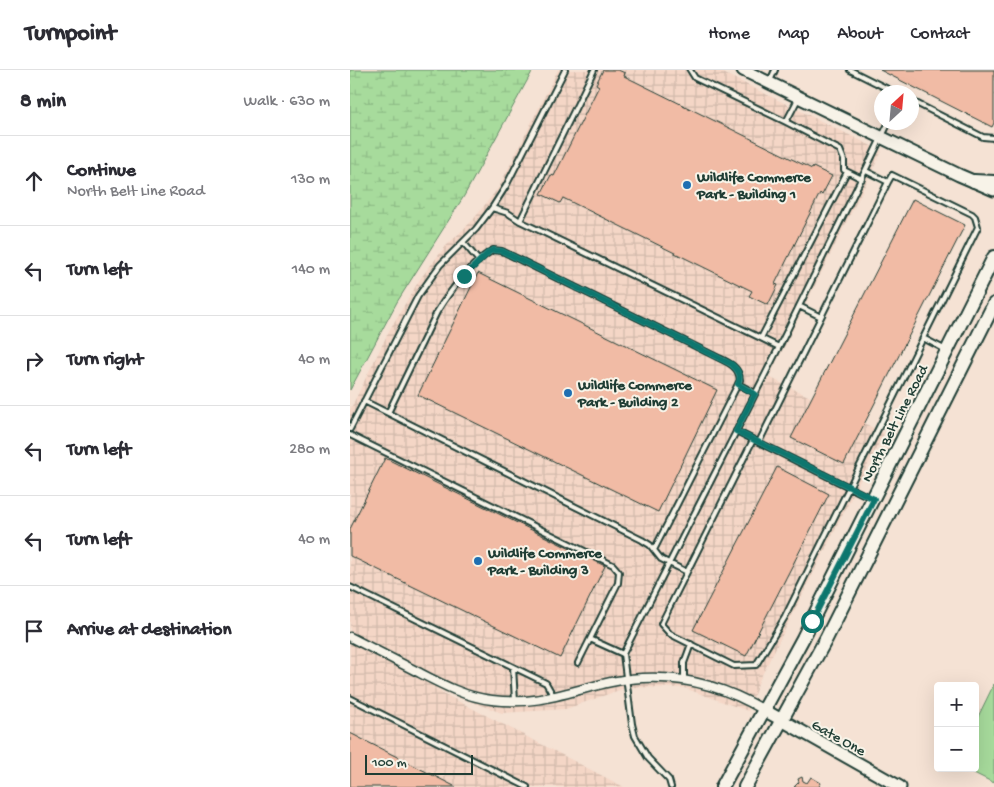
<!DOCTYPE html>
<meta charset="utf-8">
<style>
:root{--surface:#fff;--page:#f2f2f3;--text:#2b2b33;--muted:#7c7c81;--line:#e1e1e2}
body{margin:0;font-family:"Gochi Hand",sans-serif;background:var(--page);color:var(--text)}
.controls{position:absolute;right:15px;bottom:15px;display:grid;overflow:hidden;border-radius:5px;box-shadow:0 5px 20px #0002}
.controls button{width:45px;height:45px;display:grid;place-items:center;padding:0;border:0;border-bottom:1px solid var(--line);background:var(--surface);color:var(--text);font:25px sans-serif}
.compass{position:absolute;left:524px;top:15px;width:45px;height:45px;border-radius:50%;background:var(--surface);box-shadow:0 5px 20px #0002;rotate:26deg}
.scale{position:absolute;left:15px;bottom:12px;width:108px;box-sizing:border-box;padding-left:5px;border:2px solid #1f3d34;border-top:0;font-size:14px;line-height:18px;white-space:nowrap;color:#1f3d34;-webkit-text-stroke:4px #f7f3e8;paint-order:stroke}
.stop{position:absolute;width:15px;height:15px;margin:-11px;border:4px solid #0f766e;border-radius:50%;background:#fff}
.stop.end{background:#0f766e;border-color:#fff;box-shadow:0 1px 5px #0008}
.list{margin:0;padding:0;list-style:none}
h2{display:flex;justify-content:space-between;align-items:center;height:65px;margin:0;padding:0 20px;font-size:21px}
h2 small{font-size:16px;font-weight:400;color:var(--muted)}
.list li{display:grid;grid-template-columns:32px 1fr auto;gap:15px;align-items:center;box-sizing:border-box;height:90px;padding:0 20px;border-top:1px solid var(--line)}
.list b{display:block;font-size:19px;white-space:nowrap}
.list p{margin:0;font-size:16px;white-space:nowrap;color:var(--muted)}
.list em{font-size:16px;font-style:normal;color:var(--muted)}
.icon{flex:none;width:28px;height:28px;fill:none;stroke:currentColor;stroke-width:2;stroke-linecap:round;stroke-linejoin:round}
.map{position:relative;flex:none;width:644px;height:717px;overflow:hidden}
header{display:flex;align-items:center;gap:30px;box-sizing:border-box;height:70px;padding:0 25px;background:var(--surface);border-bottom:1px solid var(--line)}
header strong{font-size:24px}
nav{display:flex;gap:28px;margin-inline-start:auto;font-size:18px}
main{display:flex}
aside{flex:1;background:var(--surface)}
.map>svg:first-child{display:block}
.industrial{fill:url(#industrial-grid)}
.grass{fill:#a7db9c;stroke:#638c68}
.wetland{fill:url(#wetland-marsh);stroke:#638c68}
.building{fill:#f1bba5;stroke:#1f3d34}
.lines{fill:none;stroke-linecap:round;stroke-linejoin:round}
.lane-casing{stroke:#1f3d34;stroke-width:8}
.street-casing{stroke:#1f3d34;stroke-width:11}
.secondary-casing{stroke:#1f3d34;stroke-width:15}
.primary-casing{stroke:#1f3d34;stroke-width:16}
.lane{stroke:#f7f3e8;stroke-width:4}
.street{stroke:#f7f3e8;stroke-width:8}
.secondary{stroke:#f7f3e8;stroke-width:11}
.primary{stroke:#f7f3e8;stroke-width:12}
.route{stroke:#0f766e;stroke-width:6}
.poi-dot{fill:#1f6fb2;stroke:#f7f3e8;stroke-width:2}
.labels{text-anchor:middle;stroke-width:4;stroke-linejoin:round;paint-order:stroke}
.poi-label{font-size:15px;font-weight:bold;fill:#1f3d34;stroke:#f7f3e8;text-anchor:start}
.street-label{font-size:15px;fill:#1f3d34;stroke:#f7f3e8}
</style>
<header>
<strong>Turnpoint</strong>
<nav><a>Home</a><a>Map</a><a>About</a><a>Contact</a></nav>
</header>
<main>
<aside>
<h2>8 min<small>Walk · 630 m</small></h2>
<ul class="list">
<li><svg class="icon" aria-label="ahead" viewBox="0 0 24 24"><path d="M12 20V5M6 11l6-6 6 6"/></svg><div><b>Continue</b><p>North Belt Line Road</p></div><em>130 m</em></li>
<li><svg class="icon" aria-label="left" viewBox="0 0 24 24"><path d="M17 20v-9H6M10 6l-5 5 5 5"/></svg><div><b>Turn left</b></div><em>140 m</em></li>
<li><svg class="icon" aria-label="right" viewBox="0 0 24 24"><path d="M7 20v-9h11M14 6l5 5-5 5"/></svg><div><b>Turn right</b></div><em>40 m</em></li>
<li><svg class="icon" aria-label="left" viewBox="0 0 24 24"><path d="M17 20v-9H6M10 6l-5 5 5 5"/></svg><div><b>Turn left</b></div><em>280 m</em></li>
<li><svg class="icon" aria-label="left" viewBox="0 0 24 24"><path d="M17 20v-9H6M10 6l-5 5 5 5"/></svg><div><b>Turn left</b></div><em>40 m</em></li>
<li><svg class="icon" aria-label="arrive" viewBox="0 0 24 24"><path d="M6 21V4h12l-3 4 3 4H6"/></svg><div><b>Arrive at destination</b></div></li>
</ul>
</aside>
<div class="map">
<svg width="644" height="717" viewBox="0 0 644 717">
<defs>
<pattern id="industrial-grid" width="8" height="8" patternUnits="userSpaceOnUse" patternTransform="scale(1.25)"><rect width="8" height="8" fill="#f4d6c6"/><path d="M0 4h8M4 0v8" fill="none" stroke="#d1b9ab"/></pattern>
<pattern id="wetland-marsh" width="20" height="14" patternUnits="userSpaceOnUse" patternTransform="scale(1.25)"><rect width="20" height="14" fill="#a7db9c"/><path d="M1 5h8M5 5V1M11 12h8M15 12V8" fill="none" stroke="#8fbd87"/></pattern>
</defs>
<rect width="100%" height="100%" fill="#f5e2d4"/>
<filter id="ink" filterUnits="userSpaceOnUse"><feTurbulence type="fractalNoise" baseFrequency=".02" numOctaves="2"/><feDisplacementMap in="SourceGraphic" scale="10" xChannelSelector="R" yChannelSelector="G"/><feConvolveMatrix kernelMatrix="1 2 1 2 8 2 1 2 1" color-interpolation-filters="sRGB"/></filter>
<g filter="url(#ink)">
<path class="industrial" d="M208,0h159l165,81 -113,226 115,56 -125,248 -11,30 -64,-23 -56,-1 -62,22 -64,4 -71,-26 193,100h-274v-377l40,-81 30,-50 25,-32 28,-27 26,-33z"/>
<path class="grass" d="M644,614v99l-30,-15h11v-45z"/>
<path class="wetland" d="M0,0h183l-69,126 -67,106 -47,88z"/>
<path class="building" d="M253,0h15l7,3 -1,3 188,93 1,-2 19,9 -10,19 -2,-2 -45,91 3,1 -10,20 -19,-9 3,-5 -189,-93 -3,5 -19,-9 10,-19 3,1 45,-90 -3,-2z
M530,0h114v53l-2,4z
M563,129l52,26 -121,239 -53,-26z
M128,203l239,117 -59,122 -240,-117z
M35,388l220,108 -45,92 -210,-102v-27z
M427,397l52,27 -83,162 -53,-26z
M0,663l106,54h-106z
M452,707l1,4 4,2 4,-6 10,6 -2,4h-25l5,-5 -1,-3z"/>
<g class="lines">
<defs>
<path id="lane" d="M340,0l5,8 91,44
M500,0l44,22
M420,11l5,-11
M448,29l-12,23 54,28 4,10v10l18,9
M562,31l71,36 11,1
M142,138l16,5 12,8 74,-151
M170,151l259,126
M113,172l16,19
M449,236l22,11
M411,268l86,-166
M573,268l23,12
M388,314l17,9
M14,331l278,139 8,5 11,14 26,13
M38,343l49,-101c12,-20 35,-50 56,-62l9,1 215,106c10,5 22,9 23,23l-86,170
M0,359l68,-133 22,-31 36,-36 16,-21 14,-22 59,-116
M386,361l135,67
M0,365l263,130 6,7 -1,11 -40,80
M403,370l-92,184 9,10 64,32 22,-1 29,-48 193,-390 -3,-10 -3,-3 -80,-39 -4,7 -22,-11
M409,372l129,-260
M0,517l196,96 8,14
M240,569l33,15
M163,597l2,34
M334,610v-17l7,-19
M0,628l177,89
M321,717l-2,-7 -21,-22 -13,-22 -3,-12 -9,-70 156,-307 110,-225"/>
<path id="street" d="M0,567c23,12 45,23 68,35 23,12 47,25 74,28 46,6 77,-9 119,-18 54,-11 106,0 153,28"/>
<path id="secondary" d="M393,0l216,105 35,15
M414,640l136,77"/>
<path id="primary" d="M624,111l20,1
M372,717l81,-149 191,-381
M395,717l81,-148 168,-335"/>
</defs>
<use href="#lane" class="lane-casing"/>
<use href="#street" class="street-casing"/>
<use href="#secondary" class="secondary-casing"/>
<use href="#primary" class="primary-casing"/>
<use href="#lane" class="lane"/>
<use href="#street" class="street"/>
<use href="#secondary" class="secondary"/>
<use href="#primary" class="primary"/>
</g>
</g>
<g class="lines" filter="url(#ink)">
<path class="route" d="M114,206l25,-24 4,-2 9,1 229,113c7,6 11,11 7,20l17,10 -19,37 138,68 -62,122"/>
</g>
<g class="poi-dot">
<circle cx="337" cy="115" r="5"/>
<circle cx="218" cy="323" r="5"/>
<circle cx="128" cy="491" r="5"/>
</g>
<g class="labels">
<g class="poi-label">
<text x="347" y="111">Wildlife Commerce<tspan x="347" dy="17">Park - Building 1</tspan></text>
<text x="228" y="319">Wildlife Commerce<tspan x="228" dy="17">Park - Building 2</tspan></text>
<text x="138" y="487">Wildlife Commerce<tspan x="138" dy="17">Park - Building 3</tspan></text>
</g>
<g class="street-label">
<text transform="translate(544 353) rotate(-63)" y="5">North Belt Line Road</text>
<text transform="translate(489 667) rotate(29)" y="5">Gate One</text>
</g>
</g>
</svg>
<div class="controls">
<button>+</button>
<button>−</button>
</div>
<svg class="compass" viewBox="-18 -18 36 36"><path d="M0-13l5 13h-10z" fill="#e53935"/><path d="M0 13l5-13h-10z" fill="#7c7c81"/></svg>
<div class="scale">100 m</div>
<div class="stop" style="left:462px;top:551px"></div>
<div class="stop end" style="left:114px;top:206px"></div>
</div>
</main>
